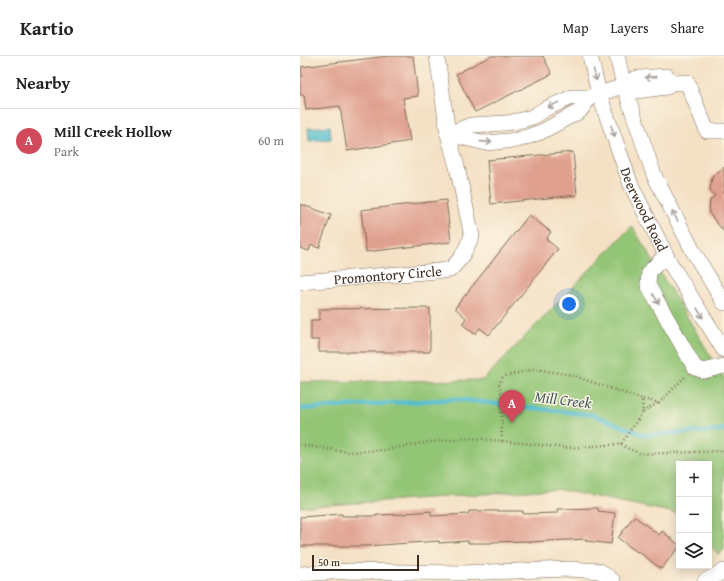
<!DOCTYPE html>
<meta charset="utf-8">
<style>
:root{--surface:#fff;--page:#f6f6f6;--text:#222;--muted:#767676;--line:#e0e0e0;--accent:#d1495b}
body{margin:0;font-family:"Gentium Book Plus",serif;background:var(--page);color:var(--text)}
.controls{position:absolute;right:12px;bottom:12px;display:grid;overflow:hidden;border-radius:0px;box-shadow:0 2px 10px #0003}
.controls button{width:36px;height:36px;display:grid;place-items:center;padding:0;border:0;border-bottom:1px solid var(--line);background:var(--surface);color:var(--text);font:20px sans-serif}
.scale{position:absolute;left:12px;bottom:10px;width:107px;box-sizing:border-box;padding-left:4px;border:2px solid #3b2a1e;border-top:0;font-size:11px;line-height:14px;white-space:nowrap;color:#3b2a1e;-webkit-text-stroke:3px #fcf5e5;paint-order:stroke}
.you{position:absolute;left:269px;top:248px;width:14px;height:14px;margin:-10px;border:3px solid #fff;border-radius:50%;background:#1a73e8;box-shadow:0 0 0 6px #1a73e833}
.badge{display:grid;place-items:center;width:26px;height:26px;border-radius:50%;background:var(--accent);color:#fff;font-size:13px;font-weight:700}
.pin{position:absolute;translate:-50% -33px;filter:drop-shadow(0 1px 2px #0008)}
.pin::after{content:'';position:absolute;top:21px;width:14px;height:12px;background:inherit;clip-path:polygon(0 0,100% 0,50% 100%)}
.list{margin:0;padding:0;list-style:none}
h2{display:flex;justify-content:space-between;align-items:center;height:52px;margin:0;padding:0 16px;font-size:17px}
h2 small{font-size:13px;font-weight:400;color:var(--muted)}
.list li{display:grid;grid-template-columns:26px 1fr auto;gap:12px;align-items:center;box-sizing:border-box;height:64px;padding:0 16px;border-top:1px solid var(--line)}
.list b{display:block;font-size:15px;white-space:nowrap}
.list p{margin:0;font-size:13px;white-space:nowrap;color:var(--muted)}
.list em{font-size:13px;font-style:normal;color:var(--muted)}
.icon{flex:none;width:22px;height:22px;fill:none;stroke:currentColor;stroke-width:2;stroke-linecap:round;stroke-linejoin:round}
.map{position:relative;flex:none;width:424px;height:525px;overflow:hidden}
header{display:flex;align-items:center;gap:24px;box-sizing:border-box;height:56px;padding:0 20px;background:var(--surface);border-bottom:1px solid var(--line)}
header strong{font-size:19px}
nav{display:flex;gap:22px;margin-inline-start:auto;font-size:14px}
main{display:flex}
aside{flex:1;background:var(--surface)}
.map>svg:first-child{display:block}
.green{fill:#92c575;stroke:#66784a}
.water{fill:#52bdce;stroke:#467476}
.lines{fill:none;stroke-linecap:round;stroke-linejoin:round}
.stream{stroke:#52bdce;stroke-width:4.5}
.building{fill:#e0a08f}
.minor-casing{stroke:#7c6a58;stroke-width:16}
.path{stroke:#7c6a58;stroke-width:2.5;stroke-dasharray:1 3;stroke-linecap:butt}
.minor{stroke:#fff;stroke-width:15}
.oneway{stroke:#a79f9a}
.labels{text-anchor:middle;stroke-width:3;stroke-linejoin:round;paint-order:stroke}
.street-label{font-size:14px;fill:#3b2a1e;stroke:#fcf5e5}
.water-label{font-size:15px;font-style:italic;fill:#435d5c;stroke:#fcf5e5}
</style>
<header>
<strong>Kartio</strong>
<nav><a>Map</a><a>Layers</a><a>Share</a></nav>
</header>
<main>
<aside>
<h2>Nearby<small></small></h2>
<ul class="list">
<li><span class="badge">A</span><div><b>Mill Creek Hollow</b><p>Park</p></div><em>60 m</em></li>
</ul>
</aside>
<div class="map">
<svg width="424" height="525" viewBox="0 0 424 525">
<rect width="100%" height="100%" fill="#fcf5e5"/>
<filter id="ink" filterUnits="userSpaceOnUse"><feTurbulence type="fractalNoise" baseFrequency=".025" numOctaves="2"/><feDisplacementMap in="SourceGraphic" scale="8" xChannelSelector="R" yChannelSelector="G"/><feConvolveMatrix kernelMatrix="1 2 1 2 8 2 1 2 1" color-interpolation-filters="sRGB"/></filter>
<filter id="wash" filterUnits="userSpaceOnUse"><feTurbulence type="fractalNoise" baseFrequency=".012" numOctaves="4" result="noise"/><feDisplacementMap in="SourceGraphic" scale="16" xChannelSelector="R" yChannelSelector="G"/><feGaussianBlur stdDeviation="0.9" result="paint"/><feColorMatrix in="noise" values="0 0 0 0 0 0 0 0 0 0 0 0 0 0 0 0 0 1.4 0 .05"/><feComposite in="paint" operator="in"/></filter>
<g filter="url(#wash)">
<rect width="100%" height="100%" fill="#f4e1c5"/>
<path class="green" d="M332,170l92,152v172l-6,4 -9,-9v-81h-30v53l-3,-4 -120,-24 -256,18v-125l183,-2z"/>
<path class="water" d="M30,70l1,13 -22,2 -1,-13z"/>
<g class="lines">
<path class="stream" d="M0,353l155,-10 138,16 51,20 71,-4 9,-2"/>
</g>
<g id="blocks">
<path class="building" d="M88,0h25l5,40 -15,2 7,43 -63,10 -7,-45 -34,4 -2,-15h-4v-18h2l-1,-10z
M191,0h52l9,18 -77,38 -19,-38z
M273,96l4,43 -86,9 -4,-44z
M424,111v65l-15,-19 1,-13 5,-4 -5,-6 2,-13z
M146,144l5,42 -85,10 -5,-42z
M0,148l31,11 -12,33 -8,-3 -2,6 -9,-3z
M229,159l22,17 -5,7 12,10 -69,86 -9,-7 -5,6 -13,-10 4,-6 -11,-10z
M130,252v44h-111v-12h-8v-20h8v-11z
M298,452v3l17,2 -4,31 -25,-3 1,-2 -59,3v-1l-36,1v1h-24v-2l-29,2v-2l-72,5h-67v-29l42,-3v2h35v-1l30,-1v-1l24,-2v5l37,-2 1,-3h54v3l35,-1 -1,-4z
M334,460l25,19 3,-4 17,14v2l-18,22 -23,-18 -1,1 -19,-14z"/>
</g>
</g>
<g filter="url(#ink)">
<use href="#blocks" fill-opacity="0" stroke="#7c6a58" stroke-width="1"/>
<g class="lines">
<defs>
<g id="minor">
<path id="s1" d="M290,0l9,38 32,91 39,78 54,87"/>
<path d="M317,0l7,30 30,89 39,76 31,52"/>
<path d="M329,28l7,7 31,-4 4,-4 16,-1 20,49h17"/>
<path d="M148,78l23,-9 35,-2 12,-2 14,-4 13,-8 27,-12h18l39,-13 5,-5 6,-1 27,-2 4,7"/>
<path d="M148,78l38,9 32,-3 23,-8 39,-21 10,-14"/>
<path d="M366,199l-17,17 -1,13 47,83 9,3 20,-5"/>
<path id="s2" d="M0,226l150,-12 11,-12 11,-22 -15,-69 -9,-33 -11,-78"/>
<path d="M0,518l50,-3 111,2 108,-4 31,2 13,10"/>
<path d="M405,525l19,-10"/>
</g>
</defs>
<use href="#minor" class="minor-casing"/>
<path class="path" d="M343,356l15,-9
M202,385l-1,-48 -2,-9 3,-6 3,-2 30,-7 36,6 71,24
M321,388l8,5 12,5 83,-3
M0,389l49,7 37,-2 43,-8 44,-4 95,10 53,-4 22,-32 -1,-13 17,4 26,-26"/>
<use href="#minor" class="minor"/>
</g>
<defs><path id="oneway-shaft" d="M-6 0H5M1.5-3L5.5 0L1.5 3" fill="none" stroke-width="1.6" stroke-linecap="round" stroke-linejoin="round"/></defs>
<g class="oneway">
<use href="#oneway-shaft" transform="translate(295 19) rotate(76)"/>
<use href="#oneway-shaft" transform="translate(351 21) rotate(176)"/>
<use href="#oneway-shaft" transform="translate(253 49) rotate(154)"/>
<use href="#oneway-shaft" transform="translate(313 75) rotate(71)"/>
<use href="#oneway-shaft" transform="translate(186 86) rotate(4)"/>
<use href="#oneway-shaft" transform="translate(375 160) rotate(-117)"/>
<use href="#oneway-shaft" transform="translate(356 243) rotate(61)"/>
<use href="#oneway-shaft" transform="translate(400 257) rotate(59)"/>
</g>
</g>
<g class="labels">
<g class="street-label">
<text dy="5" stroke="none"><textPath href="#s1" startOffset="163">Deerwood Road</textPath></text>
<text dy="5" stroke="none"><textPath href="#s2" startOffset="88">Promontory Circle</textPath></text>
</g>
<g class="water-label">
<text transform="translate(263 344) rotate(7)" y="5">Mill Creek</text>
</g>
</g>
</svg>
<div class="controls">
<button>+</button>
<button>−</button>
<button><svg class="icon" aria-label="layers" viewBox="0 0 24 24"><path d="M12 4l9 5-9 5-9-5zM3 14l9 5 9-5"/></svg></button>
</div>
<div class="scale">50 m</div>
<div class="you"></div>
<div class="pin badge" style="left:212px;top:367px">A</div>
</div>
</main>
